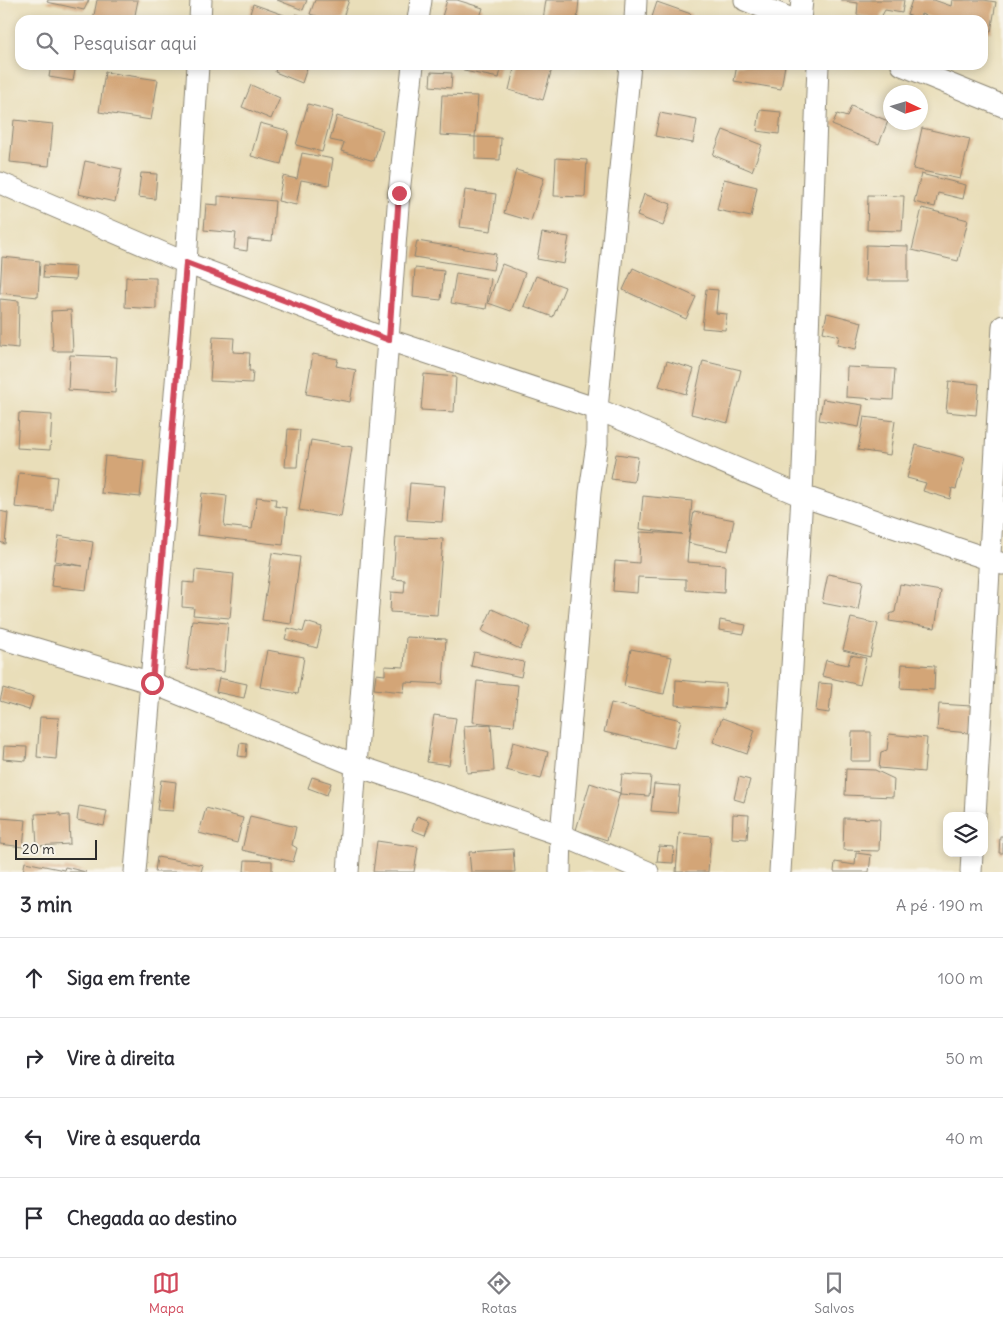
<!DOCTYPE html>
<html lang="pt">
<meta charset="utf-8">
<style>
:root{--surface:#fff;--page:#f2f2f3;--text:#2b2b33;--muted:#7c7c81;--line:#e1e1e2;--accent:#d1495b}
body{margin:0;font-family:Delius,sans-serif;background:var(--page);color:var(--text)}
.controls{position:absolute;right:15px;bottom:15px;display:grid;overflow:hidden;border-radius:10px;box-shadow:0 2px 8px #0003}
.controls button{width:45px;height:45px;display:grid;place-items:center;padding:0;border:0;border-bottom:1px solid var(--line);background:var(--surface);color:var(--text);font:25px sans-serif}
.compass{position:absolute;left:883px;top:85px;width:45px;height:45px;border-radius:50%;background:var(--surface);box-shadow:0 2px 8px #0003;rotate:94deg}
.scale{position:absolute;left:15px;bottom:12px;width:82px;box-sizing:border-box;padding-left:5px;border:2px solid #2b2b2b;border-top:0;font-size:14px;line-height:18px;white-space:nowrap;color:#2b2b2b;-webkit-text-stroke:4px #f7f3e8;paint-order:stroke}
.stop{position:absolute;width:15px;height:15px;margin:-11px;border:4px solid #d1495b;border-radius:50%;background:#fff}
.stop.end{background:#d1495b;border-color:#fff;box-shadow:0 1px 5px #0008}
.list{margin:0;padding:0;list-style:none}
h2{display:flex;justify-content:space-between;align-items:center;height:65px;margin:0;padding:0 20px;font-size:21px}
h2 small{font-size:16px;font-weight:400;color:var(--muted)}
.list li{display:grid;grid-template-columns:32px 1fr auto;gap:15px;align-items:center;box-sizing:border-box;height:80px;padding:0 20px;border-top:1px solid var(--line)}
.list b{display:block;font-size:19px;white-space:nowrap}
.list em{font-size:16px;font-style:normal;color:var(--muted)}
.icon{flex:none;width:28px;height:28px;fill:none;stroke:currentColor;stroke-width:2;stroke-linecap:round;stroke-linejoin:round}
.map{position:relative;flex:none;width:1003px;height:872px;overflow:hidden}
.search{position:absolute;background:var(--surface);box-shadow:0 2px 8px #0003;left:15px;right:15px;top:15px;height:55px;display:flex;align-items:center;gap:12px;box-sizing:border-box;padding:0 18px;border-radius:15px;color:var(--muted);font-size:19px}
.sheet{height:385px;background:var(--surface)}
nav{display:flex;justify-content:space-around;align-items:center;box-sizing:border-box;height:70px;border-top:1px solid var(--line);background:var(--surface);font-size:14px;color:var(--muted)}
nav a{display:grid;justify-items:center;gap:2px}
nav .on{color:var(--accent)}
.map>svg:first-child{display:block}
.building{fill:#d3a577}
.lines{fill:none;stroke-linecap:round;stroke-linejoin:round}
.street-casing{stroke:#8a8472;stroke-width:23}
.street{stroke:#fff;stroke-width:21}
.route{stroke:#d1495b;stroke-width:6}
</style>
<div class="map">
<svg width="1003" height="872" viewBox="0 0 1003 872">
<rect width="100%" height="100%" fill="#f7f3e8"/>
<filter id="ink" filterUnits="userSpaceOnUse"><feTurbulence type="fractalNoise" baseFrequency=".02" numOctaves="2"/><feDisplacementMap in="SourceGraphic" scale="10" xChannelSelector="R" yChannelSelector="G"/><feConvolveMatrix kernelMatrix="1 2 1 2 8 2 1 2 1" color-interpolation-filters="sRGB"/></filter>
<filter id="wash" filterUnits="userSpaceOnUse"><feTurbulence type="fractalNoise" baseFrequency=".0096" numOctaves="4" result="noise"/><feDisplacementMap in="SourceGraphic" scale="20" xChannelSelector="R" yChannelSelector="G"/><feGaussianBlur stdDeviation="1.12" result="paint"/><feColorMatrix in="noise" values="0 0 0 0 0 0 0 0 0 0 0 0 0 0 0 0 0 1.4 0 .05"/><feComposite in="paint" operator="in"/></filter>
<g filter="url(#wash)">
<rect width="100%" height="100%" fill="#e9deb9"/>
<g id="blocks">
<path class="building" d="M48,0h41l-5,10 -37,-8z
M97,0h41l-4,20h-41z
M277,0h30l-4,10z
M315,0h34l-7,20h-13l-19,-6z
M447,0h10l26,8 -4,12h-38z
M546,0h33l-2,20h-34z
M841,0h63l-2,13 -17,-3 -5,9 -23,-4 1,-12 -17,-2z
M912,0h22l17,6 1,-6h32l12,2 -5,30 -8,-2v-10h-45l-17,-6 -1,5 -13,-4z
M657,2l34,12 -2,6h-38z
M253,4l31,11 -1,5h-35z
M296,14l17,6h-20z
M51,65h25l-3,16 -24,-4z
M277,65h31l-6,18 -27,-11z
M465,65h37l-3,13 -35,-7z
M515,65h38l-10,35 -34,-10z
M737,65h48l-4,24 -47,-8z
M105,72l53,8 -7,40 -52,-8z
M431,72l21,1 -1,15 -21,-2z
M251,85l29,13 -9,21 -29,-12z
M442,95l36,1 -3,41 -35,-2z
M308,104l25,7 -11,41 -26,-7z
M851,106l37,15 -9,23 -47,-19 5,-11 10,3z
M760,110l21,2 -2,22 -22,-3z
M660,113l37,7 -4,23 -38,-7z
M337,116l46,14 -9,31 -33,-10 3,-8 -14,-3z
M14,120l39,4 -4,42 -39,-4z
M260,123l29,8 -8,33 -30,-8z
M922,128l48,11 -10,40 -47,-10z
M723,130l39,15 -10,26 -39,-16z
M475,137l26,1 -1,22 -25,-1z
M302,153l31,6 -4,26 -28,-5 -5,25 -18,-4 5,-25 14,3z
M556,158l31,2 -2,37 -31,-1z
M85,161l37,8 -7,33 -37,-8z
M516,170l28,8 -13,43 -27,-8z
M141,173l16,1 -2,25 -17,-2z
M921,174l45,11 -3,14 -25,-6 -3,14 -21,-5z
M724,179l33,8 -6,30 -34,-7z
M465,190l31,4 -5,37 -31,-4z
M644,194l27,10 -8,22 -26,-10z
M868,195l36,1 -2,35 -35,-1z
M218,196l57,5 -3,40 -24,-2 -1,12 -13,-2 2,-16 -32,-3 2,-26 12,1z
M922,208l46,12 -10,41 -46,-11z
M542,233l27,4 -5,27 -27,-5z
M417,241l79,13 -3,16 -79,-13z
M866,245l42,1v35h-43z
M2,257l38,4 -2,36 -38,-4z
M502,264l23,9 -14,38 -23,-8z
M44,265l32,2 -1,13 -32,-2z
M415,268l29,3 -3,29 -28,-3z
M633,268l63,29 -10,22 -63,-29z
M456,273l35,6 -5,30 -35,-6z
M536,276l29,11 -12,30 -29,-11z
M126,277l30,1v31l-31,-2z
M706,289l12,1 -2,23 11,1 -2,16 -23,-2z
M0,299l19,2 -1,47 -18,-2z
M71,310l2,41h-20l-2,-40z
M827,313l35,9 -6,27 -19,-4 2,-9 -16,-4z
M213,337l21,1 -1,14 17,1 -1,18h4l-1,12 -42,-2z
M313,354l25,5 -2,7 20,4 -6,32 -44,-8z
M70,355l47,2 -2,36 -47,-3z
M667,361l27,8 -8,25 -27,-8z
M703,361l38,9 -13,53 -37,-9z
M847,367l48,2 -2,31 -47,-3z
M424,374l32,3 -2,35 -33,-2z
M949,381l30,3 -3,31 -30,-3z
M823,399l40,6 -4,22 -40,-7z
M19,413l33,2 -2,35 -33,-2z
M864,417l31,4 -5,34 -32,-5z
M288,429l12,1 -3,37h-12z
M311,440l41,7 -11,70 -42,-7z
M916,445l49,13 -9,31 -4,-1 -2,11 -27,-8 3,-8 -19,-5z
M616,454l22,3 -4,25 -23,-3z
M105,456l39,4 -4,37 -39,-4z
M19,473l38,4 -4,34 -38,-4z
M410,483l35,3 -3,36 -35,-2z
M202,493l25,3 -3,30 28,3 5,-32 19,2 -1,7 12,2 -4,37 -86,-10z
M643,496l49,5 -5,61 38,3 -1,28 -38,-3v-11l-48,-2 -1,16 -24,-2 2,-30 24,2 1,-31 42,2 -42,-5z
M0,511l8,2 -3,31 -5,-2z
M694,512l40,8 -6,31 -40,-8z
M59,536l34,6 -7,48 -35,-4 3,-23 29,3 -28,-5z
M396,537l47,2 -6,76 -47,-3 1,-20 13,1 1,-13 -12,-1z
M272,553l28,4 -9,67 -29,-4z
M195,570l39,4 -4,44 -37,-3 1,-7 -12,-1 1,-25 11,1z
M828,574l35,7 -5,29 -36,-7z
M900,584l41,7 -6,37 -46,-7 1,-7 5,-2z
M492,609l39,18 -11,22 -38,-18z
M851,618l27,6 -8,33 -27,-7z
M192,620l36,3 -4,49 -37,-3z
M720,620l26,5 -2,9 -25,-4z
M306,622l16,5 -5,21 -32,-9 3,-11 15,4z
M406,637l40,2 -3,45 -38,-2 -1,10 -30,-3 2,-15 9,1v-9l19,1z
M631,649l41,8 -8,37 -40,-8z
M267,650l37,7 -6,37 -38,-7z
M474,652l50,10 -3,15 -50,-11z
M851,655l15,3 -6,27 -38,-9 4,-16 22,5z
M902,664l33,2 -1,24 -34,-2z
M219,678l28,6 -3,14 -28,-6z
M676,680l50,4 -2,25 -49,-4z
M477,681l41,4 -4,41 -41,-4z
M819,683l13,1 -3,29 -13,-2z
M3,688l30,9 -4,13 -29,-9z
M611,703l70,17 -7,28 -70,-16z
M939,704l32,2 -2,27 -32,-3z
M434,715l22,3 -7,47 -22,-3z
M40,717l19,1 -3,41 -19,-2z
M722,718l33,12 -8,24 -34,-12z
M491,724l3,47 -27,2 -3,-47z
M852,732h19v29h-20z
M889,734l38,4 -3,34 -45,-4 2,-16 6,-2z
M513,742l35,10 -7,27 -35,-9z
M240,743l7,1 -1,13 -8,-1z
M4,746l23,1 -1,14 -23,-2z
M846,769l29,1 19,9 -1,18 -48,-2z
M622,774l29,2 -2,20 -29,-2z
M312,777l19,6 -4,12 -19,-7z
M739,777l11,3 -6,22 -10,-3z
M161,780l15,2 -3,29 -16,-1z
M590,783l30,10 -13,47 -31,-10z
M654,784l26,2 -3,27 -26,-2z
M79,806l28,5 -3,15 -27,-6z
M206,808l37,10 -6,25 -38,-10z
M60,813v3l9,-1 1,29 -33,2 -2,-32z
M733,814l16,1 -2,24 -15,-1z
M250,816l46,11 -4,18 5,3 -4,14 -51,-12z
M417,816l13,5 -5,14 -13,-5z
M0,818l26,2 -3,27 -23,-3z
M844,818l36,1 -1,32 -36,-1z
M679,833l32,3 -3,36h-32z
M1000,836h3v17h-4z
M377,841l41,6 -4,25h-41z
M659,846l15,1 -1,16 -16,-1z
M513,849l2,23h-44l-2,-20z
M856,853l15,2 -2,17h-35l1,-10 20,3z
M157,857l46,8 -2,7h-46z
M245,860l27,1v11h-28z
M25,862l39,8 1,-3 21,5h-63z"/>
</g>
</g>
<g filter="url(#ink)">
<use href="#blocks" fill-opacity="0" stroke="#8a8472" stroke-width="1"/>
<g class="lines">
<defs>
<path id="street" d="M745,0l49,20
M200,20l1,-20
M418,20l3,-20
M635,20l1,-20
M800,20l2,-20
M902,65l101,41
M0,183l186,80 203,77 208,69 205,87 201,68
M0,638l152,45 203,82 206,70 87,37
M975,816l28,-490
M135,872l51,-609 12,-198
M348,872l51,-679 14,-128
M560,872l1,-37 29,-343 7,-48v-35l33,-344
M780,872l22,-376 16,-431
M971,872l1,-19"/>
</defs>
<use href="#street" class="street-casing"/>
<use href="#street" class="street"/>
</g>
</g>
<g class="lines" filter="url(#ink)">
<path class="route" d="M152,683l34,-420 203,77 10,-147"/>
</g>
</svg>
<div class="controls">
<button><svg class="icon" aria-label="layers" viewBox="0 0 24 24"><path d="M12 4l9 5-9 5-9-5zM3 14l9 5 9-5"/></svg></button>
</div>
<svg class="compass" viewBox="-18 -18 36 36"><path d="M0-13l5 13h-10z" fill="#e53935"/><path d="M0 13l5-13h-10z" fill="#7c7c81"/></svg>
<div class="scale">20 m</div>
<div class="stop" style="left:152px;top:683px"></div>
<div class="stop end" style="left:399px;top:193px"></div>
<div class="search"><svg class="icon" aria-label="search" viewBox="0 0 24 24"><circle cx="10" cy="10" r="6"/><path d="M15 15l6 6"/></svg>Pesquisar aqui</div>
</div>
<section class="sheet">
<h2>3 min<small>A pé · 190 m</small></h2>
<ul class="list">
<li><svg class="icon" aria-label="ahead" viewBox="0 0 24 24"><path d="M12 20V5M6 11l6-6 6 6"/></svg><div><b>Siga em frente</b></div><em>100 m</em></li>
<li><svg class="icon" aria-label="right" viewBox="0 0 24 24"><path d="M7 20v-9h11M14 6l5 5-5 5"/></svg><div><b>Vire à direita</b></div><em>50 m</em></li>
<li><svg class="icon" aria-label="left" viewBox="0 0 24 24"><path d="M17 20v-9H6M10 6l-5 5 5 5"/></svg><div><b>Vire à esquerda</b></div><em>40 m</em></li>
<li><svg class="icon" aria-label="arrive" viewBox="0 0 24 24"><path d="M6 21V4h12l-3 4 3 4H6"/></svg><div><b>Chegada ao destino</b></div></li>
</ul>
</section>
<nav>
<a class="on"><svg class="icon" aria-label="map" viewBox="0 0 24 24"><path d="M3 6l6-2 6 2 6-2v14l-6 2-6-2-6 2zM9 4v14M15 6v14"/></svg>Mapa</a>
<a><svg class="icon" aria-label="directions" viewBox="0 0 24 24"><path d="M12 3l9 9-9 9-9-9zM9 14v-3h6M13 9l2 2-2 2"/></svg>Rotas</a>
<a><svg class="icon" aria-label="saved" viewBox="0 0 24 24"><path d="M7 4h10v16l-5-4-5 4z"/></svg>Salvos</a>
</nav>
